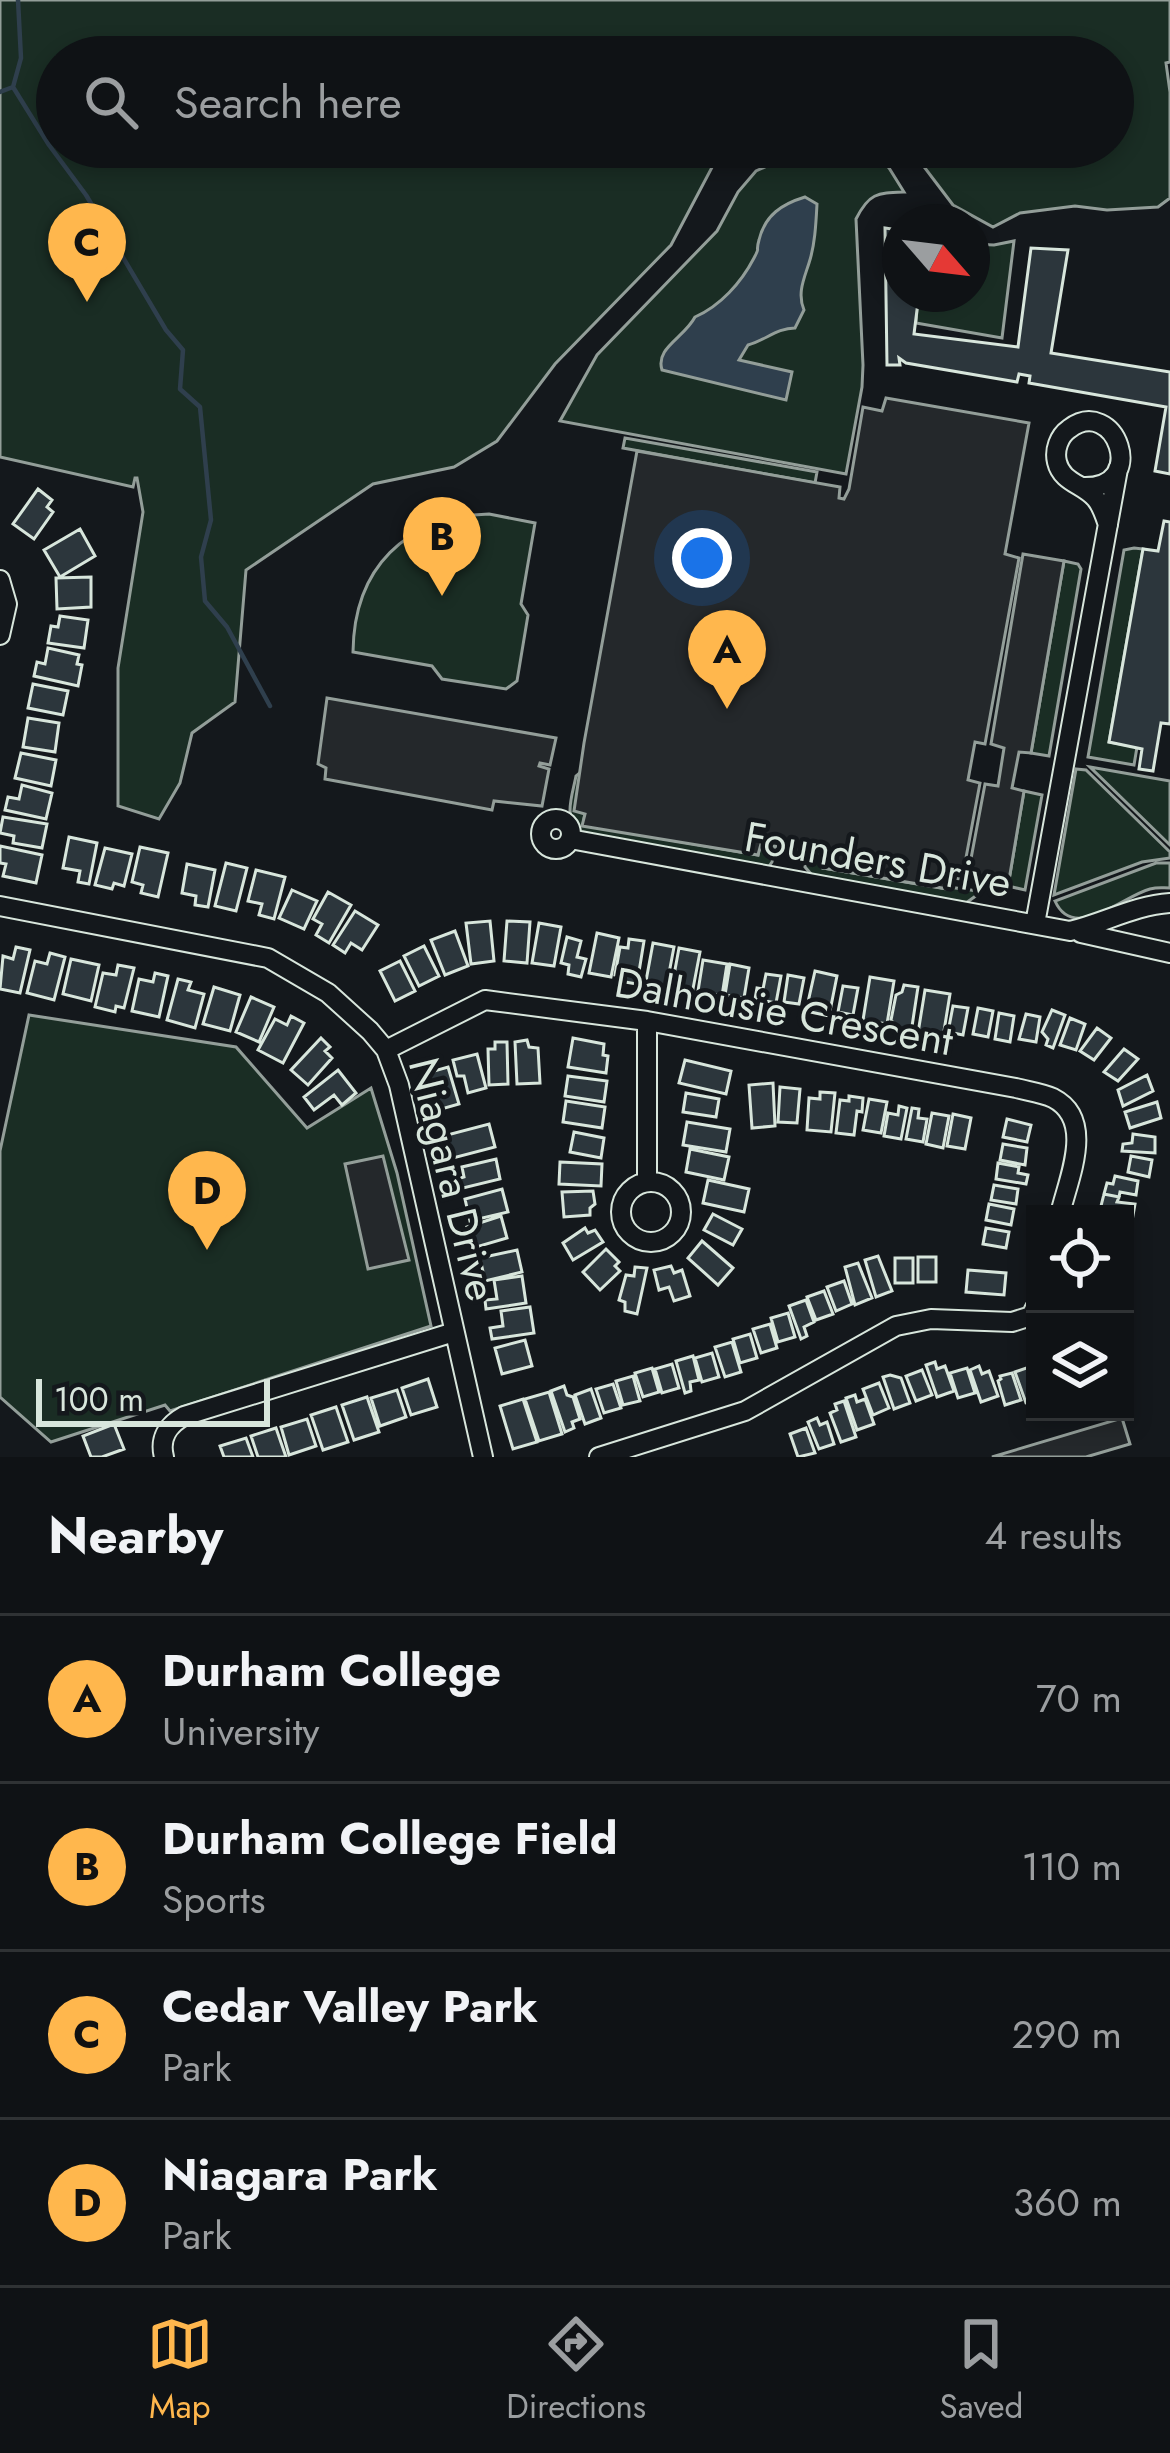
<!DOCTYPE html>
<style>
:root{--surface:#0f1215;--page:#181b1e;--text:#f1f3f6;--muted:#9b9ea0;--line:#2f3234;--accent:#ffb74d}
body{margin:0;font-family:Jost,sans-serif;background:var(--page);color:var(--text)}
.controls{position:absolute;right:36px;bottom:36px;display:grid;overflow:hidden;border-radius:0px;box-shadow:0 6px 18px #0003}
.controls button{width:108px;height:108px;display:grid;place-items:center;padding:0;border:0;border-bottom:3px solid var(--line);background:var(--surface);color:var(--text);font:60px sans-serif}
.compass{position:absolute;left:882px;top:204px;width:108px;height:108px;border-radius:50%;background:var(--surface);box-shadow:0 6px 18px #0003;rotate:118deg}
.scale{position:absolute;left:36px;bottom:30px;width:234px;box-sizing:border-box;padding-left:12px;border:6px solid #d8e6dc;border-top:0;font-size:33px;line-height:42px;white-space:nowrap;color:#d8e6dc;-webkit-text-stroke:9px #14181c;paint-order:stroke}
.you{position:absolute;left:702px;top:558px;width:42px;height:42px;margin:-30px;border:9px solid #fff;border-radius:50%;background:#1a73e8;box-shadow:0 0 0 18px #1a73e833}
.badge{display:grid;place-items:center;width:78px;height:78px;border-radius:50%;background:var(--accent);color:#111;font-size:39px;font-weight:700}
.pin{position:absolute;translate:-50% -99px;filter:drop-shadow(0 3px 6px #0008)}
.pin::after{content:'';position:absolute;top:63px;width:42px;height:36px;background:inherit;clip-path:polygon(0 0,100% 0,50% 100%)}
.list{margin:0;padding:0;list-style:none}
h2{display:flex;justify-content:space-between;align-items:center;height:156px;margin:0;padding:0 48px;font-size:51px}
h2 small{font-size:39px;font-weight:400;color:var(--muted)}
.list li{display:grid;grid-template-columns:78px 1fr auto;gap:36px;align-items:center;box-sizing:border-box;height:168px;padding:0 48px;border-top:3px solid var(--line)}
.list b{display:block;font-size:45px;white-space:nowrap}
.list p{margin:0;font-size:39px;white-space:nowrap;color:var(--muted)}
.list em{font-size:39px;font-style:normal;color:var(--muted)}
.icon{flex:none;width:66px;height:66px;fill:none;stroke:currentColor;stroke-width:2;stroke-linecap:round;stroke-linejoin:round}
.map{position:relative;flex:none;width:1170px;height:1457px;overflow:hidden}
.search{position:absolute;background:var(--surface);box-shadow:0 6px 18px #0003;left:36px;right:36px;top:36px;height:132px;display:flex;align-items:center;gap:30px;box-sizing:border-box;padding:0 42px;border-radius:66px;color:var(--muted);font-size:45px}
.sheet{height:828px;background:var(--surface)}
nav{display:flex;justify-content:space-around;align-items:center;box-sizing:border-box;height:168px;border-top:3px solid var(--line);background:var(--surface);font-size:33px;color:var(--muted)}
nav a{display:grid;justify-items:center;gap:6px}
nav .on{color:var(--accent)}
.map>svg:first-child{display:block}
.green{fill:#1a2d24;stroke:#939e99;stroke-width:3}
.parking{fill:#24282b;stroke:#939e99;stroke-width:3}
.water{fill:#2f3f4d;stroke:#939e99;stroke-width:3}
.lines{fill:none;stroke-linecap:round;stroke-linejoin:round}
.stream{stroke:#2f3f4d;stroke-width:4.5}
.building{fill:#2c363c;stroke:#d8e6dc;stroke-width:3}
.minor-casing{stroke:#d8e6dc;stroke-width:22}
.minor{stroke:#14181c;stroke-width:18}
.labels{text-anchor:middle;stroke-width:9;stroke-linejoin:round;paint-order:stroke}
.street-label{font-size:42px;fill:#d8e6dc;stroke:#14181c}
</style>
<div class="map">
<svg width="1170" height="1457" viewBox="0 0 1170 1457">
<rect width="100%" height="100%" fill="#14181c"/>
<path class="green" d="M0,0h1170v62l-4,1 4,29v106l-12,9 -51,3 -32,-4 -55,7 -27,14 -40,-22 -44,-58h204v-90h-1056v90h704l-9,8 -33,-1 -48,91 -116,119 -58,77 -43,26 -81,17 -127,86 -11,132 -43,31 -12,50 -21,36 -41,-13v-138l25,-156 -6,-34h-2l-2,9 -133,-30z
M808,147h61l20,21 15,24c-27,1 -35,1 -48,27l7,146 -1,22 -16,87 -286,-53 37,-66 120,-124 21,-39 18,-21z
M1014,241l-12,97 -86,-15 2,-29h54v-50l22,1z
M625,438l192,34 -2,11 -192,-35z
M489,514l46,9 -14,81 7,11 -11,66 -11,8 -64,-10 -10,-13 -79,-14c1,-84 52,-135 136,-138z
M1134,548l9,1 -34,193 28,5 -3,18 -46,-8 36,-207z
M1064,561l14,3 3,5 -32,187 -18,-3z
M1090,767l80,14v64z
M1076,769l10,1 84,82v6l-28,4 -88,33z
M582,771l3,42 -2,12 175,30 2,-11 12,2 9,-25 -9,41 -5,7 -187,-36c-17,-16 -8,-36 -4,-57z
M1024,791l18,4 -17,95 -17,-4z
M813,819v34l12,1 -2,14 124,21 1,-2 30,4 -1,4 -11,8 -154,-28 -7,-8z
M1156,863h14v25c-8,0 -12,-1 -20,1 -27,7 -76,54 -95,12z
M29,1015l207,32 71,81 64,-40 26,85 34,153 -261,85 -5,-6 -114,37 -51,-45v-246z"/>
<path class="parking" d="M886,398l143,25 -24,131 14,4 -34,186 -10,-2 -7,38 12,3 -18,96 -12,-1 -2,11 -125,-21 1,-14 -63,-10 -3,11 -176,-29 3,-12 -11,-3 10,-68 53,-292 203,36 -1,11 5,1 5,-10 14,-82 19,4z
M1023,554l41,7 -33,192 -12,-1 -7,36 12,3 -16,95 -41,-6 18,-96 13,2 6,-38 -13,-4z
M327,698l229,40 -6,27 -10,-2 -1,3 10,3 -7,37 -48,-5 -2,9 -167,-31 1,-11 -8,-4z
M383,1156l26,104 -41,9 -23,-105z
M1122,1418l8,26 -44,13h-94z"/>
<path class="water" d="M805,197l12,7c-1,19 -2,41 -8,59 -5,16 -12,30 -5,47l-9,18c-18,0 -29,12 -47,17l-9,15 53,12 -6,28 -124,-30c-7,-22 22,-32 33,-53 25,-11 46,-34 59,-59 7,-13 1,-4 5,-18 6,-25 23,-36 46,-43z"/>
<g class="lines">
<path class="stream" d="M13,87l36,58 37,50 80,135 17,20 -3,39 20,18 11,113 -10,37 4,44 22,26 43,79
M13,87l8,-29 -3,-58
M0,92l13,-5"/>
</g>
<path class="building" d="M885,228l14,2 1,64h19l-5,40 104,13 13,-99 37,2 -17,103 119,19v102l-15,-3 11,-64 -137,-24 1,-7 -11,-2 -2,8 -111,-19 -7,-5 1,7h-13z
M38,489l14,11 -5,7 6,5 -19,27 -21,-15z
M1164,521l6,1v202l-9,-1 -8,48 -14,-2 3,-20 -33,-7 34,-193 15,2z
M80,529l15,27 -35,21 -16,-27z
M91,577v30l-34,2 -1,-31z
M60,616l28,4 -4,28 -36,-5 3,-17 7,1z
M48,648l31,7 -2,9 5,1 -4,21 -44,-10 3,-14 8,2z
M33,684l35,7 -5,24 -35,-7z
M28,718l31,5 -4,29 -32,-5z
M21,753l35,7 -5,26 -36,-8z
M22,785l30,8 -6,26 -41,-9 3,-13 11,2z
M3,817l44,7 -5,24 -29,-5 1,-7 -14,-3z
M69,837l28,6 -8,41 -11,-2 2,-11 -17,-3z
M0,846l42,9 -6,28 -33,-7 3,-12 -6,-1z
M140,847l28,6 -10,44 -17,-4 2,-8 -11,-3z
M105,848l27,6 -8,32 -10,-3 -2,6 -17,-4z
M226,863l21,5 -11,43 -21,-5z
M187,864l28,6 -7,37 -13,-2 1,-9 -14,-3z
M256,870l29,7 -11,42 -15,-4 3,-11 -14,-3z
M292,890l25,11 -13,28 -25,-11z
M328,892l23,13 -22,38 -13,-8 6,-11 -9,-5z
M355,911l23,14 -16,25 -11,-7 -6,10 -12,-8z
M490,921l4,40 -23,3 -5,-41z
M507,921l23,1 -3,41 -23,-2z
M539,923l22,4 -7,39 -22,-3z
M455,931l13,35 -23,9 -14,-35z
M597,933l22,5 -8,39 -22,-4z
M567,937l14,4 -4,16 9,2 -5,18 -13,-3 1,-9 -8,-2z
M629,939l15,2 -7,43 -12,-2 1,-6 -11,-1 5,-28 8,1z
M653,943l21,4 -8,42 -8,-1 -1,-5 -11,-2z
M424,946l15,30 -20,10 -15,-30z
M16,947l14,3 -10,43 -20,-4 3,-33 10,3z
M679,948l21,4 -8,42 -8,-2 -1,-4 -11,-2z
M50,953l15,4 -11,43 -27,-7 8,-32 12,3z
M71,959l28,6 -8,36 -28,-7z
M703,960l24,4 -5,32 -24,-5z
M400,961l15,30 -20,10 -15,-30z
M730,964l19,4 -5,30 -19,-3z
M118,965l16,3 -10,40 -8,-2 -1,6 -20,-5 8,-34 13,2z
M815,971l22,5 -8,40 -23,-5z
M155,973l13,3 -9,41 -27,-6 7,-32 14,3z
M766,974l15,2 -5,27 -21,-4 2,-11 6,1z
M788,975l16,3 -5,26 -15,-2z
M870,977l24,4 -7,43 -24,-4z
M178,979l13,3 -3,8 16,4 -9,34 -28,-8z
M904,985l14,2 -7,46 -12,-2 -8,-11 5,-25 6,-3z
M843,986l15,2 -5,27 -15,-3z
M214,987l26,8 -10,36 -27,-7z
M925,990l25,4 -7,43 -25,-4z
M251,997l23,10 -15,35 -23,-10z
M953,1006l15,2 -5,27 -15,-3z
M978,1008l15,3 -5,26 -15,-3z
M1052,1010l13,5 -12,33 -7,-3 2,-6 -6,-7z
M999,1013l15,3 -4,26 -15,-3z
M1026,1014l14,3 -4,25 -17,-3z
M291,1016l13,7 -21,40 -25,-13 17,-31 12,6z
M1070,1018l15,6 -9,26 -16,-5z
M1097,1028l14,10 -17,22 -14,-9z
M321,1038l9,9 -5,4 7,7 -24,27 -17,-15z
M573,1038l31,6 -1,11 5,1 -2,17 -38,-6z
M527,1040l2,7 9,1 2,35 -23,1 -2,-42z
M495,1042h12l1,42 -19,1 -1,-36h7z
M1124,1049l14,10 -20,22 -14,-9z
M477,1054l9,34 -18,5 -4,-17h-7l-4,-16z
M685,1060l46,11 -5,23 -47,-11z
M448,1067l11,37 -21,6 -11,-37z
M338,1070l18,23 -14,12 -8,-10 -20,15 -10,-13z
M1147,1075l6,16 -30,15 -5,-16z
M568,1076l39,5 -3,21 -39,-6z
M773,1083l2,43 -23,2 -3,-43z
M780,1087l20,2 -3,34 -19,-1z
M820,1092l15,1 -4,39 -24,-2 2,-32 11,1z
M686,1093l33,6 -3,18 -33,-5z
M849,1096l14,2 -1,14 -5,-1 -3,24 -18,-2 4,-33 9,1z
M869,1099l18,3 -6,31 -18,-3z
M566,1101l39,6 -3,21 -39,-6z
M1157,1102l4,16 -31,10 -5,-16z
M899,1106l8,2 -6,31 -17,-3 4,-23 10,2z
M912,1108l7,1 -1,9 9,1 -4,23 -17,-3z
M932,1113l17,3 -6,32 -17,-4z
M953,1114l18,4 -6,31 -18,-3z
M1007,1119l24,6 -4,17 -24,-5z
M687,1122l43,7 -4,23 -43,-7z
M489,1124l6,23 -42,11 -6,-23z
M574,1132l30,6 -3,20 -31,-6z
M1133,1134l22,3v16l-33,-2 1,-7 9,-1z
M1003,1144l24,4 -2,17 -25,-5z
M690,1149l39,8 -5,23 -38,-8z
M1131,1156l21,4 -3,17 -21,-5z
M496,1159l4,20 -41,10 -2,-10 7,-2 -2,-10z
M560,1162l42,2 -1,22 -42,-2z
M998,1163l21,4 -1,6 10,2 -2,9 -30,-5z
M1115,1176l23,5 -2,14 -16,-3 -1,5 -15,-3 3,-11 6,1z
M708,1180l41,9 -5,23 -41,-9z
M994,1185l24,4 -2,15 -25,-4z
M502,1189l6,23 -38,9 -5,-22z
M593,1191l2,13 -5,4v7l-26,2 -2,-25z
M1104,1194l15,3 -2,5 18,2 -3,17 -7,-1v-6h-26z
M989,1204l25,5 -3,16 -25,-5z
M713,1214l29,15 -9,16 -29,-15z
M501,1216l6,22 -34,10 -6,-21z
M585,1228l3,5 7,-3 8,12 -30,18 -10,-17z
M986,1228l23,4 -3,16 -23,-4z
M702,1241l31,27 -15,17 -30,-27z
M606,1249l13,13 -4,4 5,5 -20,19 -17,-18z
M517,1250l5,22 -37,9 -5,-23z
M878,1256l14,35 -16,6 -11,-37z
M918,1257h18v25h-18z
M895,1258h18v25h-18z
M858,1263l14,35 -17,7 -10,-38z
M671,1266l3,7 8,-3 8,26 -16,5 -5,-14 -10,3 -5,-20z
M635,1267l12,1 -10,46 -12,-3v-9l-6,-2 7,-25 8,1z
M968,1270l38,3 -2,22 -38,-3z
M522,1276l4,27 -40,6 -1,-9 12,-1 -3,-19z
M844,1281l8,23 -16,7 -9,-24z
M824,1291l9,23 -17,6 -9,-23z
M806,1300l8,22 -10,5 3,9 -6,3 -12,-33z
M530,1307l4,26 -42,6 -2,-11 13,-2 -2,-15z
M788,1313l7,24 -17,5 -7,-24z
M770,1324l7,24 -16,5 -8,-24z
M750,1334l7,24 -17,5 -7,-24z
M525,1340l7,26 -30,8 -7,-26z
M732,1342l9,30 -16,5 -10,-30z
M712,1353l7,24 -17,5 -7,-24z
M693,1356l6,24 -9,2 1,9 -6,2 -9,-32z
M935,1362l2,7 8,-3 9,25 -17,6 -11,-32z
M672,1364l7,24 -17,5 -7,-24z
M1035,1365v43l-2,1 -2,-5 -5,-1 -11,-31z
M979,1366l3,8 7,-3 9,25 -17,6 -11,-32z
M652,1368l7,24 -16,5 -8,-24z
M967,1368l8,25 -17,5 -8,-25z
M922,1370l10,25 -16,6 -10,-25z
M1012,1373l9,27 -16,5 -7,-24 3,-2 -1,-3z
M890,1375l11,3 9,25 -16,6 -11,-32z
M633,1376l7,25 -17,4 -7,-24z
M428,1379l9,28 -26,8 -9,-27z
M879,1383l10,25 -16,7 -10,-26z
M613,1384l8,24 -17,5 -8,-24z
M564,1386l3,9 6,2 7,22 -8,3 2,6 -9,4 -14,-41z
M591,1389l10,29 -16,6 -10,-29z
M397,1390l9,27 -26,9 -9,-28z
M549,1392l13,42 -23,7 -14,-42z
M855,1395l2,7 8,-3 9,25 -17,6 -11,-32z
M367,1397l12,35 -25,8 -12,-35z
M523,1399l14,43 -24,7 -13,-43z
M844,1401l12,36 -15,5 -11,-29 7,-3 -2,-6z
M336,1407l12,35 -25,8 -12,-35z
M817,1418l3,7 7,-3 7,22 -15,5 -11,-27z
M307,1419l9,27 -27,9 -8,-28z
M114,1424l10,25 -22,8h-11l-8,-21z
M276,1428l10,29h-28l-7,-21z
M806,1428l9,25 -17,4 -8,-23z
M246,1438l7,19h-29l-4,-11z"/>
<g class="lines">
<defs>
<path id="minor" d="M1082,487c69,3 33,-93 -13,-58 -10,7 -15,21 -12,33 5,21 27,22 39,37 6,7 9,17 12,26
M0,580l7,24 -7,31
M541 834a15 15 0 1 1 30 0a15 15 0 1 1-30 0Z
M570,839l500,92c34,-8 65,-26 100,-28
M0,906l268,52 60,35 42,38 16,19 13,35 84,372
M1035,924l83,-455
M1081,933l89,20
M386,1050l99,-50 162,21 369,67c11,3 26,5 37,10 43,22 15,81 7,116
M647,1182v-161
M621 1212a30 30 0 1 1 60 0a30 30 0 1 1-60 0Z
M164,1457c-5,-19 4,-32 20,-41l270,-84
M599,1457l146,-46 151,-85 35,-7 81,3 19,-6 4,-8"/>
</defs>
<use href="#minor" class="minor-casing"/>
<use href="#minor" class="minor"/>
</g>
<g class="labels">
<g class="street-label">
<text transform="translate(878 859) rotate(10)" y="15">Founders Drive</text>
<text transform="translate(784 1011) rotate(10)" y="15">Dalhousie Crescent</text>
<text transform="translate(453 1179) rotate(76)" y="15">Niagara Drive</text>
</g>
</g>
</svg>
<div class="controls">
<button><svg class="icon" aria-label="locate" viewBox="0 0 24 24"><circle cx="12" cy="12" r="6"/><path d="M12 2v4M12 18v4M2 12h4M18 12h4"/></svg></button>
<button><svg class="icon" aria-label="layers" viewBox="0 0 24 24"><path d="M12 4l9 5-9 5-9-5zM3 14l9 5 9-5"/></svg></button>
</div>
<svg class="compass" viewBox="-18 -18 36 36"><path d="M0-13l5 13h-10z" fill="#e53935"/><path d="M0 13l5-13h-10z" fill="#9b9ea0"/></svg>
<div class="scale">100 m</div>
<div class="you"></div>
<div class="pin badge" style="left:727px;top:709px">A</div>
<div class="pin badge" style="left:442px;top:596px">B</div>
<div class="pin badge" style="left:87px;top:302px">C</div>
<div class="pin badge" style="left:207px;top:1250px">D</div>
<div class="search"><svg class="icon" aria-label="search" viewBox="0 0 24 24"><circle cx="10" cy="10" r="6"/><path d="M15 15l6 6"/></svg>Search here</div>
</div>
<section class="sheet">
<h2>Nearby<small>4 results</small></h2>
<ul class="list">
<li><span class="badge">A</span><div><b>Durham College</b><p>University</p></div><em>70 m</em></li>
<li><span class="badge">B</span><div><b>Durham College Field</b><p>Sports</p></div><em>110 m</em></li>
<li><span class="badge">C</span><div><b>Cedar Valley Park</b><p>Park</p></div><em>290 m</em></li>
<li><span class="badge">D</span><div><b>Niagara Park</b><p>Park</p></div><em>360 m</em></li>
</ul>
</section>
<nav>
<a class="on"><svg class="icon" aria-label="map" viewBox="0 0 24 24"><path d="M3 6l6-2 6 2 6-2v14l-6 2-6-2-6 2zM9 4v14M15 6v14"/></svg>Map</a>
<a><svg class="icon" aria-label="directions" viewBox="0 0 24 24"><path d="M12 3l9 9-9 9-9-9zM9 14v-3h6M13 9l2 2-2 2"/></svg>Directions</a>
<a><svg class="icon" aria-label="saved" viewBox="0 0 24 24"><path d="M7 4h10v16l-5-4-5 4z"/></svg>Saved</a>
</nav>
